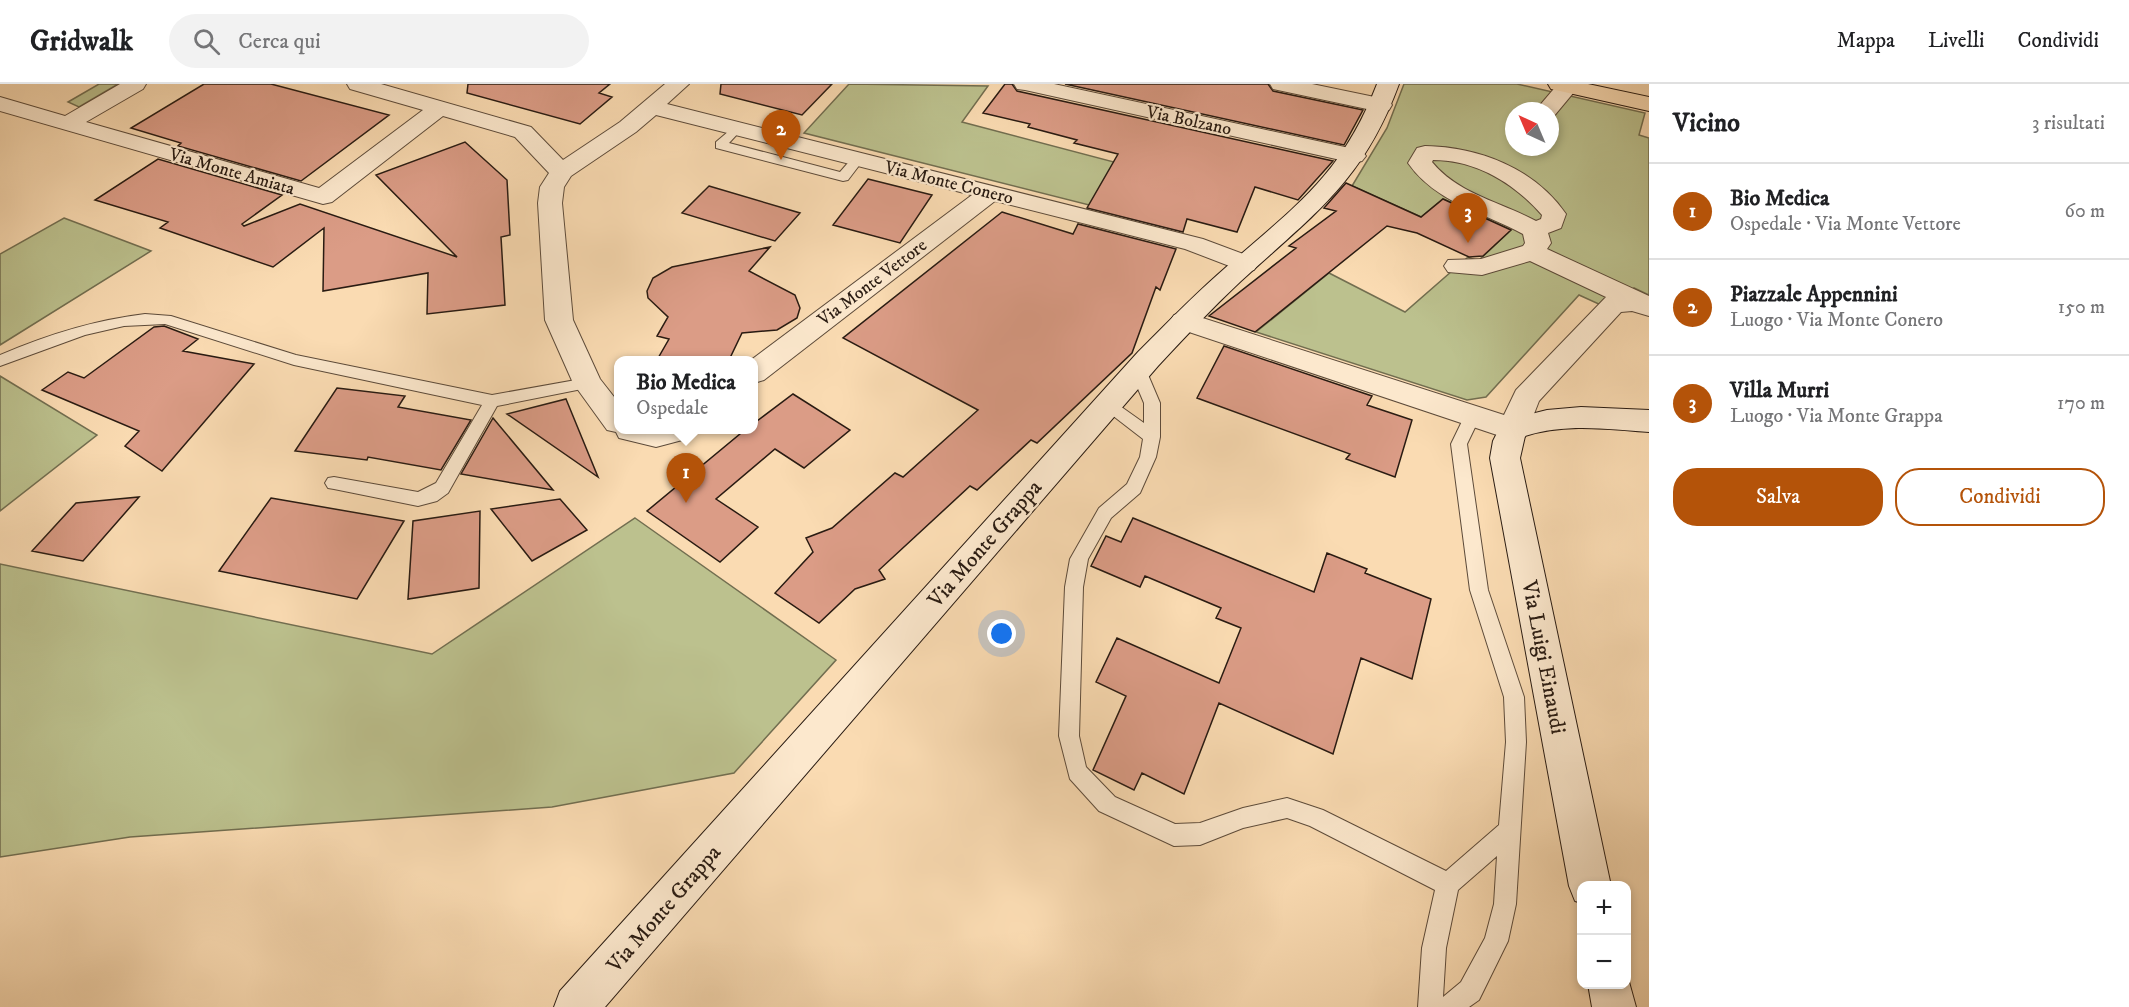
<!DOCTYPE html>
<html lang="it">
<meta charset="utf-8">
<style>
:root{--surface:#fff;--page:#f2f2f2;--text:#202124;--muted:#757577;--line:#e0e0e0;--accent:#b45309}
body{margin:0;font-family:"IM FELL DW Pica",serif;background:var(--page);color:var(--text)}
.controls{position:absolute;right:18px;bottom:18px;display:grid;overflow:hidden;border-radius:12px;box-shadow:0 3px 9px #0003}
.controls button{width:54px;height:54px;display:grid;place-items:center;padding:0;border:0;border-bottom:2px solid var(--line);background:var(--surface);color:var(--text);font:30px sans-serif}
.compass{position:absolute;left:1505px;top:18px;width:54px;height:54px;border-radius:50%;background:var(--surface);box-shadow:0 3px 9px #0003;rotate:316deg}
.you{position:absolute;left:1002px;top:550px;width:21px;height:21px;margin:-15px;border:4px solid #fff;border-radius:50%;background:#1a73e8;box-shadow:0 0 0 9px #1a73e833}
.badge{display:grid;place-items:center;width:39px;height:39px;border-radius:50%;background:var(--accent);color:#fff;font-size:20px;font-weight:700}
.pin{position:absolute;translate:-50% -50px;filter:drop-shadow(0 2px 3px #0008)}
.pin::after{content:'';position:absolute;top:32px;width:21px;height:18px;background:inherit;clip-path:polygon(0 0,100% 0,50% 100%)}
.popup{position:absolute;left:614px;top:272px;width:144px;height:78px;box-sizing:border-box;display:grid;place-content:center;border-radius:12px;background:var(--surface);filter:drop-shadow(0 2px 4px #0005);font-size:20px;white-space:nowrap;color:var(--muted)}
.popup b{font-size:22px;color:var(--text)}
.popup::after{content:'';position:absolute;left:50%;top:100%;margin-left:-12px;border:12px solid transparent;border-top-color:var(--surface)}
.list{margin:0;padding:0;list-style:none}
h2{display:flex;justify-content:space-between;align-items:center;height:78px;margin:0;padding:0 24px;font-size:26px}
h2 small{font-size:20px;font-weight:400;color:var(--muted)}
.list li{display:grid;grid-template-columns:39px 1fr auto;gap:18px;align-items:center;box-sizing:border-box;height:96px;padding:0 24px;border-top:2px solid var(--line)}
.list b{display:block;font-size:22px;white-space:nowrap}
.list p{margin:0;font-size:20px;white-space:nowrap;color:var(--muted)}
.list em{font-size:20px;font-style:normal;color:var(--muted)}
.actions{display:flex;gap:12px;padding:18px 24px}
.actions a{flex:1;padding:14px 0;border:2px solid var(--accent);border-radius:24px;text-align:center;font-size:21px;color:var(--accent)}
.actions .main{background:var(--accent);color:#fff}
.icon{flex:none;width:33px;height:33px;fill:none;stroke:currentColor;stroke-width:2;stroke-linecap:round;stroke-linejoin:round}
.map{position:relative;flex:none;width:1649px;height:923px;overflow:hidden}
header{display:flex;align-items:center;gap:36px;box-sizing:border-box;height:84px;padding:0 30px;background:var(--surface);border-bottom:2px solid var(--line)}
header strong{font-size:28px}
nav{display:flex;gap:33px;margin-inline-start:auto;font-size:21px}
.search{width:420px;height:54px;background:var(--page);display:flex;align-items:center;gap:15px;box-sizing:border-box;padding:0 21px;border-radius:33px;color:var(--muted);font-size:22px}
main{display:flex}
aside{flex:1;background:var(--surface)}
.map>svg:first-child{display:block}
.green{fill:#bcc18e;stroke:#726e50;stroke-width:1.5;fill-rule:evenodd}
.building{fill:#db9c86;stroke:#291b12;stroke-width:1.5}
.lines{fill:none;stroke-linecap:round;stroke-linejoin:round}
.lane-casing{stroke:#5d4b3a;stroke-width:2}
.street-casing{stroke:#5d4b3a;stroke-width:2}
.secondary-casing{stroke:#291b12;stroke-width:2}
.primary-casing{stroke:#291b12;stroke-width:2}
.lane{fill:#fce8cd;fill-rule:evenodd}
.street{fill:#fce8cd;fill-rule:evenodd}
.secondary{fill:#fce8cd;fill-rule:evenodd}
.primary{fill:#fadbb2;fill-rule:evenodd}
.labels{text-anchor:middle;stroke-width:4.5;stroke-linejoin:round;paint-order:stroke}
.far-street-label{font-size:18px;fill:#291b12;stroke:#fce8cd}
.street-label{font-size:22px;fill:#291b12;stroke:#fce8cd}
</style>
<header>
<strong>Gridwalk</strong>
<div class="search"><svg class="icon" aria-label="search" viewBox="0 0 24 24"><circle cx="10" cy="10" r="6"/><path d="M15 15l6 6"/></svg>Cerca qui</div>
<nav><a>Mappa</a><a>Livelli</a><a>Condividi</a></nav>
</header>
<main>
<div class="map">
<svg width="1649" height="923" viewBox="0 0 1649 923">
<rect width="100%" height="100%" fill="#fadbb2"/>
<filter id="stains"><feTurbulence type="fractalNoise" baseFrequency=".00333" numOctaves="4"/><feColorMatrix values="0 0 0 0 .2 0 0 0 0 .09 0 0 0 0 .02 0 0 0 .5 -.17"/></filter>
<radialGradient id="worn" r=".72"><stop offset=".6" stop-color="#630" stop-opacity="0"/><stop offset="1" stop-color="#630" stop-opacity=".3"/></radialGradient>
<path class="green" d="M99,0h19l-39,23 -11,-5z
M849,0l139,2 -26,36 171,45 -44,38 -285,-72z
M1404,0h113l128,29 -6,22 10,3v157l-15,-7 -9,8 -22,10 -24,-11 -93,102 -19,3 -211,-68 73,-59 76,39 63,-55 10,4 33,-31 -68,-31 -22,18 -69,-31 35,-58zM1514,27h36v36h-36z
M64,134l87,33 -151,94v-91z
M0,292l97,59 -97,76z
M635,434l201,142 -102,113 -182,34 -422,30 -130,20v-293l432,90z"/>
<path class="building" d="M204,0h67l118,31 -88,66 -123,-35 3,-3 -50,-15z
M468,0h142l-11,9 13,4 -32,27 -113,-31z
M721,0h111l-30,31 -82,-21z
M1005,0h7l5,7 316,70 -35,39 -43,-13 -18,45 -50,-13 -4,13 -96,-24 31,-54 -44,-11 3,-3 -49,-13 2,-3 -47,-11z
M1065,0h203l5,7 90,19 -19,35z
M465,58l42,38 3,55 -9,2 4,68 -78,9 1,-41 -105,18 1,-63 -51,39 -113,-39 8,-6 -73,-22 63,-41 124,36 -40,29 2,2 56,-22 157,53 -81,-82z
M868,95l64,16 -32,48 -67,-18z
M1346,99l75,34 22,-18 68,31 -28,26 -14,1 -52,-24 -30,-7 -132,106 -46,-16 87,-68 -7,-2 47,-35 -12,-3z
M709,102l91,27 -25,28 -93,-28z
M1002,128l71,22 5,-10 98,25 -16,41 -4,-3 -24,66 -95,90 -6,-3 -54,50 -7,-4 -91,84 6,9 -30,10 -36,34 -44,-30 38,-41 -7,-14 26,-10 63,-55 8,4 75,-67 -135,-72z
M770,163l-21,24 46,24 5,13 -3,10 -20,12 -35,3 -13,27h-72l12,-21 -12,-3 11,-19 -20,-19 -1,-7 6,-13 19,-11z
M164,242l34,13 -15,12 71,13 -92,107 -37,-25 14,-15 -97,-41 26,-18 16,6 70,-51z
M1224,262l148,50 -5,9 45,15 -17,57 -49,-18 4,-5 -153,-56z
M337,304l68,8 -7,11 73,13 -30,50 -73,-13 -1,3 -72,-9z
M793,310l57,36 -46,38 -29,-19 -59,50 42,28 -38,35 -73,-51 99,-82h7v-5z
M566,315l32,78 -91,-63z
M493,334l60,72 -92,-16z
M139,413l-56,64 -51,-10 44,-48z
M271,414l133,23 -47,78 -138,-28z
M560,415l27,31 -55,31 -41,-52z
M480,427l-1,77 -71,11 5,-78z
M1133,434l181,74 13,-39 40,16 -2,4 66,26 -19,80 -51,-21 -28,96 -114,-51 -35,91 -42,-21 -8,17 -41,-20 33,-74 -30,-14 21,-44 102,45 22,-55 -25,-10 5,-10 -76,-32 -5,11 -49,-21 15,-30 15,6z"/>
<g class="lines">
<defs>
<path id="lane" d="M736,41l6,4 -13,14 111,29 14,-16h8l2,3 -16,21 -5,1 -127,-33v-6z
M145,230l26,2 125,39 196,40 95,-17 8,5 -8,5 -90,18 -49,87 -11,8 -19,5 -84,-17 -6,-1 -3,-5 3,-5 6,-1 84,15 18,-9 46,-78 -188,-40 -129,-41 -41,2 -39,9 -85,31v-11c47,-20 94,-35 145,-41z
M1138,281l8,5 14,33v34l-4,20 -16,36 -29,25 -23,41 -5,28 -4,149 7,31 29,30 60,27 25,-1 43,-15 44,-10 36,12 123,61 53,-46 7,-83 -2,-45 -34,-107 -19,-146 16,-33h12l2,4 -14,29 21,146 36,107 2,45 -10,162 -8,37 -29,59 -10,7h-51l4,-59 13,-58 -125,-64 -23,-8 -44,10 -43,17 -26,1 -75,-35 -29,-32 -11,-43 6,-149 5,-28 29,-51 28,-24 13,-27 3,-18 -44,-34 8,-6 6,2 31,22v-20l-14,-33zM1497,772l-3,48 -9,34 -24,44 -18,15 3,-49 12,-58z"/>
<path id="street" d="M120,0h26l-3,5 -57,33 233,66 104,-78 -73,-21 -3,-5h34l150,43 32,33 57,-38 45,-38h24l-22,20 536,135 51,19 4,6 -4,6 -9,2 -60,-23 -190,-48 -231,179 -10,3v-23h-3l221,-165 -316,-80 -20,17 -65,44 -7,11 -2,16 11,117 27,59 18,23v28h76l-4,8 -34,9 -37,-9 -3,-6 -9,-2 -34,-47 -28,-63 -7,-117 2,-16 9,-14 -34,-36 -72,-21 -111,86 -9,2 -323,-93v-14l65,19z
M1014,0h40l300,65 8,2 4,5 -4,5 -8,2 -329,-73 -8,-1z
M1270,0h42l77,16 3,5 -3,5 -8,2 -108,-23z
M1558,0l21,2 -25,30 -4,1v-6h-15z
M1425,62c54,1 109,22 141,68l-5,14 -13,5 3,10 -4,6 102,47v20l-17,-5 -11,1 -82,89 -14,36 -11,3 -11,-3 -329,-110 -4,-6 4,-6 10,-3 320,103 12,-25 90,-93 -76,-36 -48,14 -34,-3 -4,-6 4,-6 33,-1 42,-13 2,-3 -2,-9c-40,-22 -87,-31 -115,-71l9,-15zM1433,76c43,0 81,23 109,55l-1,4 -5,2c-35,-19 -78,-27 -104,-59z"/>
<path id="secondary" d="M1377,0h22c-36,98 -85,130 -158,197 -29,27 -56,56 -83,85l-553,641h-51l6,-16 578,-639c28,-28 56,-57 86,-83 71,-63 117,-92 153,-185z
M1581,323l68,3v22c-41,-3 -84,-9 -124,4l-5,22 91,428h-29v17l-7,-2 -6,-15 -79,-428 3,-17 10,-20 44,-11z
M1626,887l10,36h-44l-4,-23h38z"/>
<path id="primary" d="M1548,0h40l61,13v14l-98,-22z"/>
</defs>
<use href="#lane" class="lane-casing"/>
<use href="#street" class="street-casing"/>
<use href="#secondary" class="secondary-casing"/>
<use href="#primary" class="primary-casing"/>
<use href="#lane" class="lane"/>
<use href="#street" class="street"/>
<use href="#secondary" class="secondary"/>
<use href="#primary" class="primary"/>
</g>
<g class="labels">
<g class="far-street-label">
<text transform="translate(1189 36) rotate(12)" y="6">Via Bolzano</text>
<text transform="translate(232 87) rotate(16)" y="6">Via Monte Amiata</text>
<text transform="translate(949 98) rotate(14)" y="6">Via Monte Conero</text>
<text transform="translate(872 198) rotate(-37)" y="6">Via Monte Vettore</text>
</g>
<g class="street-label">
<text transform="translate(984 459) rotate(-49)" y="8">Via Monte Grappa</text>
<text transform="translate(1545 573) rotate(79)" y="8">Via Luigi Einaudi</text>
<text transform="translate(663 824) rotate(-49)" y="8">Via Monte Grappa</text>
</g>
</g>
<rect width="100%" height="100%" filter="url(#stains)"/>
<rect width="100%" height="100%" fill="url(#worn)"/>
</svg>
<div class="controls">
<button>+</button>
<button>−</button>
</div>
<svg class="compass" viewBox="-18 -18 36 36"><path d="M0-13l5 13h-10z" fill="#e53935"/><path d="M0 13l5-13h-10z" fill="#757577"/></svg>
<div class="you"></div>
<div class="pin badge" style="left:686px;top:419px">1</div>
<div class="popup"><b>Bio Medica</b>Ospedale</div>
<div class="pin badge" style="left:781px;top:76px">2</div>
<div class="pin badge" style="left:1468px;top:159px">3</div>
</div>
<aside>
<h2>Vicino<small>3 risultati</small></h2>
<ul class="list">
<li><span class="badge">1</span><div><b>Bio Medica</b><p>Ospedale · Via Monte Vettore</p></div><em>60 m</em></li>
<li><span class="badge">2</span><div><b>Piazzale Appennini</b><p>Luogo · Via Monte Conero</p></div><em>150 m</em></li>
<li><span class="badge">3</span><div><b>Villa Murri</b><p>Luogo · Via Monte Grappa</p></div><em>170 m</em></li>
</ul>
<div class="actions"><a class="main">Salva</a><a>Condividi</a></div>
</aside>
</main>
